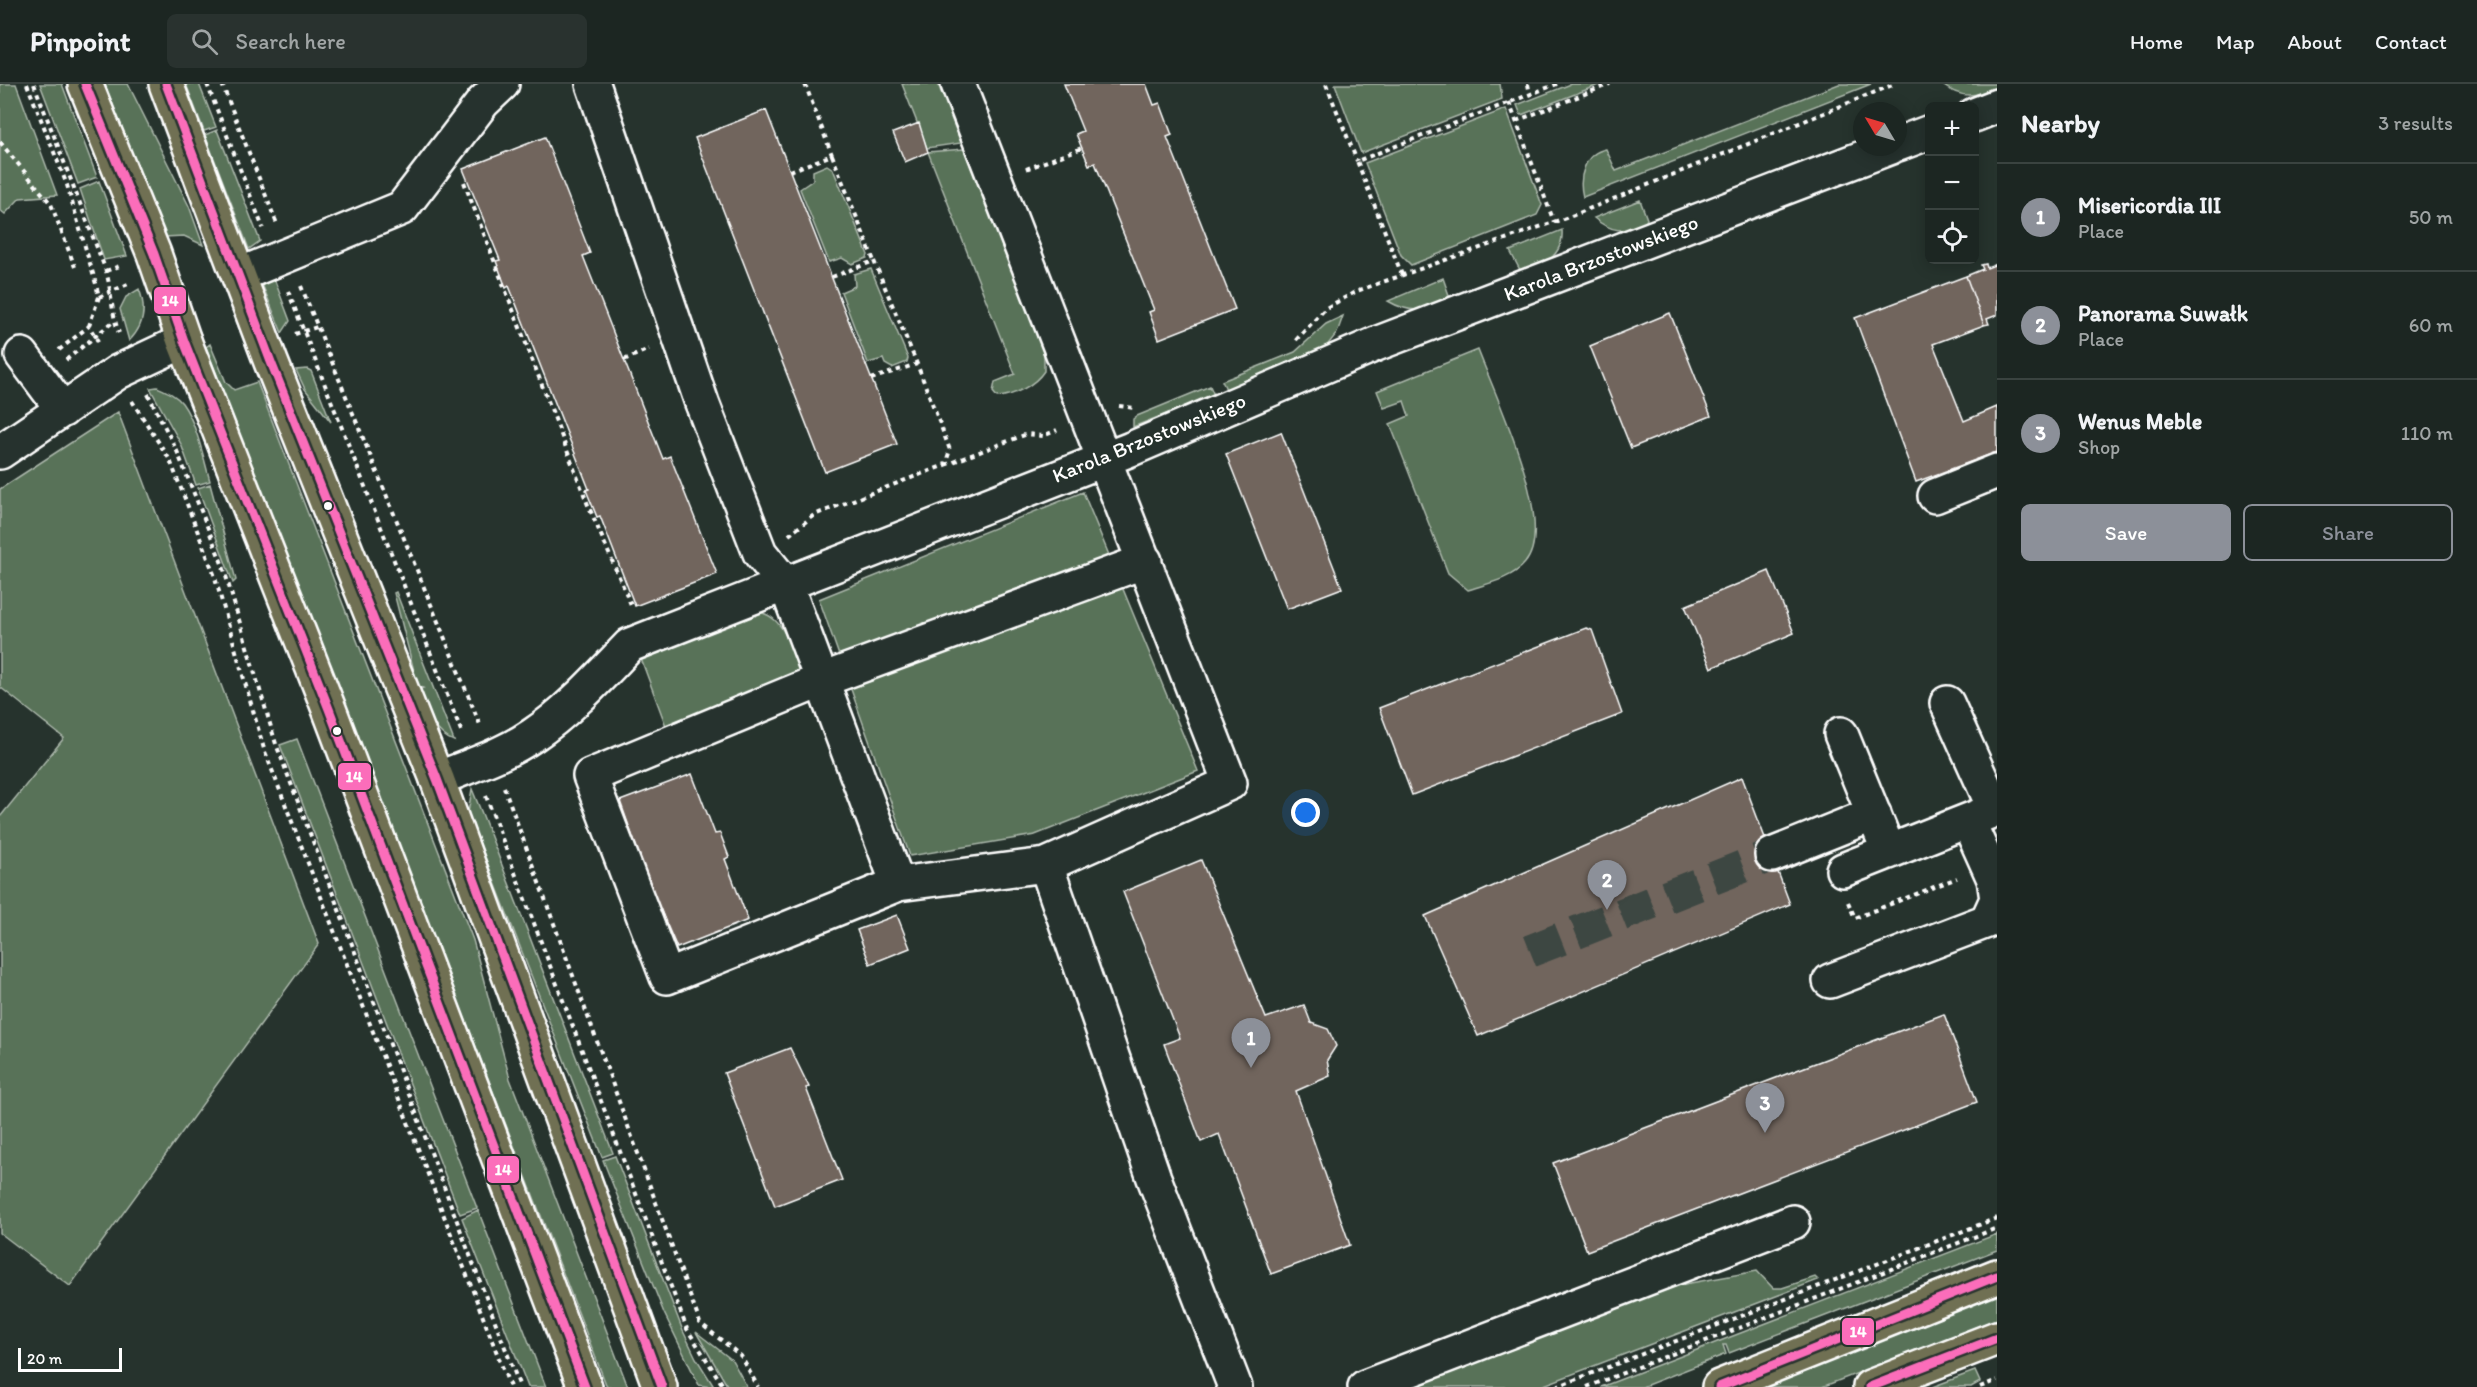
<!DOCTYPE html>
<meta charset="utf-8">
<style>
:root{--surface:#1c2622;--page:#29322f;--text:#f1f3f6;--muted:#a0a5a5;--line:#3a4340;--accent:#8c9099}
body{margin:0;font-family:Itim,sans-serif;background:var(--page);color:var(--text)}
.controls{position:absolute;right:18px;top:18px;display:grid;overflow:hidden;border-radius:9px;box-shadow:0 3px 15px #0003}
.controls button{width:54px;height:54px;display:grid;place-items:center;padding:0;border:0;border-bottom:2px solid var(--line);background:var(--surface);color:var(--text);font:30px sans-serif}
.compass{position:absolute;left:1853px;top:18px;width:54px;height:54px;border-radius:50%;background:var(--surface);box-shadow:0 3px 15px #0003;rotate:308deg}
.scale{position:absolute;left:18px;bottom:15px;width:104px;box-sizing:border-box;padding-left:6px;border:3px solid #fff;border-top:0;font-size:16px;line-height:21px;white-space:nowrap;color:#fff;-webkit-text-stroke:4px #26332d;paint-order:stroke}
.you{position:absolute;left:1306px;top:729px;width:21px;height:21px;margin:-15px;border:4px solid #fff;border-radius:50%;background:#1a73e8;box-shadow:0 0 0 9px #1a73e833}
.badge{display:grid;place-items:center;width:39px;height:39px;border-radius:50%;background:var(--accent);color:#fff;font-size:20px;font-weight:700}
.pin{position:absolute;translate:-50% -50px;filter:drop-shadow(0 2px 3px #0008)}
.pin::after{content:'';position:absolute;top:32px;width:21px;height:18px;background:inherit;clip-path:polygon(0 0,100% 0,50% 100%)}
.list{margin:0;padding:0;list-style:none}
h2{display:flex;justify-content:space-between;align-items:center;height:78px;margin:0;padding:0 24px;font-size:26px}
h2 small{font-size:20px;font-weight:400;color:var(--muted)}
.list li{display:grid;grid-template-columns:39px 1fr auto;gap:18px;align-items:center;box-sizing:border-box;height:108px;padding:0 24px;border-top:2px solid var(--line)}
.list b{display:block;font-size:22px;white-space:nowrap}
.list p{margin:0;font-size:20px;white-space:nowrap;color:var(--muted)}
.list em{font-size:20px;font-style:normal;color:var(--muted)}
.actions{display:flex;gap:12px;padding:18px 24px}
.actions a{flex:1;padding:14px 0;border:2px solid var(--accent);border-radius:9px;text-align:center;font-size:21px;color:var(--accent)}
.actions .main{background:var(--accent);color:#fff}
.icon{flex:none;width:33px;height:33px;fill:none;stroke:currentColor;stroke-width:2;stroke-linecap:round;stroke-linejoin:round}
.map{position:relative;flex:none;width:1997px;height:1303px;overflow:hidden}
header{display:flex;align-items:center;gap:36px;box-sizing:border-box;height:84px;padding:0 30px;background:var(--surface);border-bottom:2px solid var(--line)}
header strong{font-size:28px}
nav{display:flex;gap:33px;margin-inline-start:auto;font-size:21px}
.search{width:420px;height:54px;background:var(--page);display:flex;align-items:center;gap:15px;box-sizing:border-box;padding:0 21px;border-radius:9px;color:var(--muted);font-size:22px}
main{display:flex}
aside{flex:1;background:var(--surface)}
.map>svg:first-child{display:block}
.green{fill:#587258;stroke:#acb8ac;stroke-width:1.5}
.building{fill:#71655d;stroke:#fff;stroke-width:1.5}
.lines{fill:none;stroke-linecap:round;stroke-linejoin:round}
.minor-tunnel{stroke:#3c4742;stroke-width:33;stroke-dasharray:33 16;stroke-linecap:butt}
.minor-casing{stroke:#fff;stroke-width:38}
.major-casing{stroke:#fff;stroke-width:38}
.path{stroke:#fff;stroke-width:4;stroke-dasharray:4.5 4.5;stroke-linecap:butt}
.minor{stroke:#26332d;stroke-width:33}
.major{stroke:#707052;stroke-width:33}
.bus-1-casing{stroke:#26332d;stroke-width:14}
.bus-1{stroke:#fb6dba;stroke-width:9}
.bus-dot{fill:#fff;stroke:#26332d;stroke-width:2}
.labels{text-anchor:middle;stroke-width:4.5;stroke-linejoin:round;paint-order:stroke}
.street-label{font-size:21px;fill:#fff;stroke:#26332d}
.line-badge{stroke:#26332d;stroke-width:2}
.badge-label{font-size:16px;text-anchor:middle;font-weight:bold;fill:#fff}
</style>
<header>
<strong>Pinpoint</strong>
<div class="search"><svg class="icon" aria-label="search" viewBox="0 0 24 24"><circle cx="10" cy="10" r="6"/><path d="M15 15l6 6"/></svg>Search here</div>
<nav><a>Home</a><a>Map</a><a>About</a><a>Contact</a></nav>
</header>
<main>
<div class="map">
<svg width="1997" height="1303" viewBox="0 0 1997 1303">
<rect width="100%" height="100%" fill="#26332d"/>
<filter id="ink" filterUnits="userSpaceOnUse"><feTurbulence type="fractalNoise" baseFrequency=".0167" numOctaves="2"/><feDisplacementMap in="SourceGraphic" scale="12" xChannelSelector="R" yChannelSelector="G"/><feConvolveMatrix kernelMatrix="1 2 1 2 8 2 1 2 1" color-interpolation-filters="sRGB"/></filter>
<g filter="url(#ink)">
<path class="green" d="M0,0h16l41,111 -37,3 -15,16 -5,-4z
M40,0h22l35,93 -19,7z
M105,0h23l61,122 14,39 -19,-9 -20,1z
M186,0h13l17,43 -12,4z
M902,0h36l23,59 -34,5z
M1335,0h165l2,15 -141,54z
M1571,0h30l-80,31 -4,-10z
M1839,0h32l-288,113c-5,-19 1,-44 23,-48l10,22z
M1941,0h56v4c-22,9 -36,11 -56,-4z
M1506,25l36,96 -5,10 -126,50 -10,-10 -36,-92z
M217,46l43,111 -11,8 -44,-114z
M964,65l80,204v18c-9,14 -30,25 -47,26l-4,-5 2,-10 20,-8 -87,-222z
M827,81l6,4 35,86 -1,3 -15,6 -10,-6 -13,4 -29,-73 13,-9v-9z
M99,97l28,75 -23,4 -24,-71z
M1640,116l7,19 -4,8c-19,5 -33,5 -49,-9z
M1562,146c2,24 -18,36 -38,42l-4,-2 -10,-19z
M871,185l37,89 -1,4 -15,6 -7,-4 -2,-5 -15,4 -27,-71 14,-6 -1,-12z
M272,189l18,48 -8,12 -20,-49 4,-9z
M1443,194l7,20 -2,6c-22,8 -40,9 -60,-3z
M139,205c8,20 5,37 -10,52l-9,-32 6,-12z
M1343,232l-6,17 -15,19 -95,39 -5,-10 73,-29 31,-28z
M210,260l16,38 8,8 23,-8 216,558 37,139 118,308h-21l-401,-1040z
M1478,266c17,45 80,174 47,213 -13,16 -39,21 -57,27l-20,-17 -58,-149 19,-8 -5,-15 -20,7 -7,-17z
M307,285l4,2 20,51 -26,-33 -9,-19z
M1210,302l4,9 -81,32v-8l4,-3z
M157,303c9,4 19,8 25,16 15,21 21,53 28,78l-14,4 -15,-41 -31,-56z
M118,328l201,532 -249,342 -70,-53v-416l64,-79 -64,-51v-198z
M210,400l26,96 -3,3 -35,-95z
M1083,408l115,279 -163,64 -125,21 -91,-257z
M396,508l58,149c-22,-8 -27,-32 -34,-52l3,-1 -4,-2 -4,-11 -21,-82z
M758,528c28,4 34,41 43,64l-135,50 -25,-67z
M297,655l180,469 -17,6 -180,-469z
M472,705l11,27 130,337 -11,4 -124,-318 -10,-26z
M615,1072l68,175 13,27 17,27 -3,2 -11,-2 -35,-72 -61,-153z
M478,1126l68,177h-18l-66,-169z
M1997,1150v16l-268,103 -3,-8h-3l3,9 -84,33h-41z
M1757,1187l16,17h9l33,-11 3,3 -279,107h-138l267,-100z
M1997,1209v26l-175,68h-65z
M696,1248l36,28 15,27h-19z
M1975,1287l5,11 -9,5h-39z"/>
<path class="building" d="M1064,0h82l8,21 6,-2 12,32 -5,2 68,172 -76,30 -10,-27 5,-2 -59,-147 -6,2 -13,-31 7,-3z
M766,26l131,334 -72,28 -130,-334z
M919,39l9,29 -23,10 -12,-29z
M545,53l45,116 -7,3 80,203 7,-3 47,118 -82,32 -35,-90 -3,1 -11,-27 3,-1 -80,-203 -3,2 -10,-27 4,-1 -37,-91z
M1986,180l1,4 10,-4v51l-10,4 2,5 -5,1 -18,-49 17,-7 -2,-4z
M1966,192l18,49 -51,19 31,77 33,-14v45l-81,30 -61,-164z
M1670,229l41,103 -80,32 -41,-102z
M1281,348l61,156 -55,21 -61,-155z
M1769,487l25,62 -83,35 -26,-62z
M1586,544l6,2 30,84 -210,81 -33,-87z
M692,690l23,60 5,-1 9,24 -4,2 23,61 -71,28 -26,-60 -31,-87z
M1742,693l48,127 -312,132 -53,-120z
M1201,776l65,158 38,-13 7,18 17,6 8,17 -9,14 3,16 -34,15 54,154 -79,29 -52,-140 -18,8 -37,-98 16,-6 -57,-146z
M897,831l13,33 -40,16 -13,-34z
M1944,930l33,88 -390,149 -34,-88z
M790,964l19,39 -3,1 36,92 -67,26 -51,-133z"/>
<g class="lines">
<path class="minor-tunnel" d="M1530,867l242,-96"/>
<defs>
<path id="minor" d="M593,0l109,319 58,150 26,32 112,299 -231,93 -77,-201 232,-96 323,-119
M958,0l272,699 -184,82 108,313 81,209
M1974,31l23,-9
M1898,60l32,-12
M239,191l163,-67 81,-106 19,-18
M22,271l41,55
M0,368l118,-80 66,-31
M1935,412l62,-25
M1947,619l48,107
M1841,650l48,118
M437,695c32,-13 67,-24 96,-44 36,-24 67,-59 97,-90l501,-196 245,-105 515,-197
M1772,771l102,-41
M1843,786l154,-61
M898,800l148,-19
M1830,897l157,-60 10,-22 -3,-20 -26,-58
M1365,1303l428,-165"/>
<path id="major" d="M85,0l69,170 30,87 145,368 256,678
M166,0l105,278 166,417 223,608
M1719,1303l278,-111
M1870,1303l127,-49"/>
</defs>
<use href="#minor" class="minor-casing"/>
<use href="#major" class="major-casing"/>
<path class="path" d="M27,0l40,101 29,99 3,13 -10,29 10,17
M34,0l72,187c6,21 5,42 13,62
M207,0l56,144
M222,0l55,140
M805,0l27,71
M1326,0l31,77
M1528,0l2,11
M1509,18l45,120
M1516,37l94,-37
M0,58l51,62 24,63
M1026,85l56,-21
M790,87l42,-16 42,106
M464,98l124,323 44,102
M106,187l16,-6
M1402,191l-45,-114 200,-77
M832,193l42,-16 43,103
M301,202l180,441
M288,207l174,442
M99,213l29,-13
M295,250l22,-7
M1296,256l30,-32 31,-17 217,-76 321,-131
M59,266l30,-24
M66,276l48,-39
M624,276l25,-11
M148,310l29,57 46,115 53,178 244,643
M132,317l38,59 44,114 50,175 246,638
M1119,322l16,2
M945,381l82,-31 16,2 14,-6
M789,451l25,-20 131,-50 5,-15 -33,-86 -46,15
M504,703l196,536 41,33 17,31
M486,712l201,533 37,58
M1848,818l7,16 102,-40
M1556,1303l441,-169
M1587,1303l410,-159
M1980,1303l17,-7"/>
<use href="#minor" class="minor"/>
<use href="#major" class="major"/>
<defs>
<path id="bus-1" d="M85,0l69,170 30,87 145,368 256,678
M166,0l105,278 166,417 225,608
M1719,1303l278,-111
M1870,1303l127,-49"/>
</defs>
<use href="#bus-1" class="bus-1-casing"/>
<use href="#bus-1" class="bus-1"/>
</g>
</g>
<g class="bus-dot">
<circle cx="328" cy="422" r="5"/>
<circle cx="337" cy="647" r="5"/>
</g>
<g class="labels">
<g class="street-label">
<text transform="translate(1601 174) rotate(-21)" y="7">Karola Brzostowskiego</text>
<text transform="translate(1149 354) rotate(-22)" y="7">Karola Brzostowskiego</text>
</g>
</g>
<g class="line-badge">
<rect x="153" y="202" width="34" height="29" rx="6" fill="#fb6dba"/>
<rect x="337" y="678" width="35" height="29" rx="6" fill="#fb6dba"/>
<rect x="486" y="1071" width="34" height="29" rx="6" fill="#fb6dba"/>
<rect x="1841" y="1233" width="34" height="29" rx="6" fill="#fb6dba"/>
</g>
<g class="badge-label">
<text x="170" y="222">14</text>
<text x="354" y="698">14</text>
<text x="503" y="1091">14</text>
<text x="1858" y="1253">14</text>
</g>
</svg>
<div class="controls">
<button>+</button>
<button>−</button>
<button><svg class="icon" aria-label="locate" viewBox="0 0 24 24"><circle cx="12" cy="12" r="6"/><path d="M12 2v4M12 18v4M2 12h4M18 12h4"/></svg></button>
</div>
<svg class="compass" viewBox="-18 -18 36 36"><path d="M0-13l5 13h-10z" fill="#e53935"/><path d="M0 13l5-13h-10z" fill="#a0a5a5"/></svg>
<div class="scale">20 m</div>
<div class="you"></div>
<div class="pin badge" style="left:1251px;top:984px">1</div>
<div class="pin badge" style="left:1607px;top:826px">2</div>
<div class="pin badge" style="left:1765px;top:1049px">3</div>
</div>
<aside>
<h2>Nearby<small>3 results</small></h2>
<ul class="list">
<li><span class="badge">1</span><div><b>Misericordia III</b><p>Place</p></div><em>50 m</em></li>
<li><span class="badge">2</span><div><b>Panorama Suwałk</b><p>Place</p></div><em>60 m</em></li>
<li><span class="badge">3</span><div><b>Wenus Meble</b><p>Shop</p></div><em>110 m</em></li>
</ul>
<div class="actions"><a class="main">Save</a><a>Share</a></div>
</aside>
</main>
